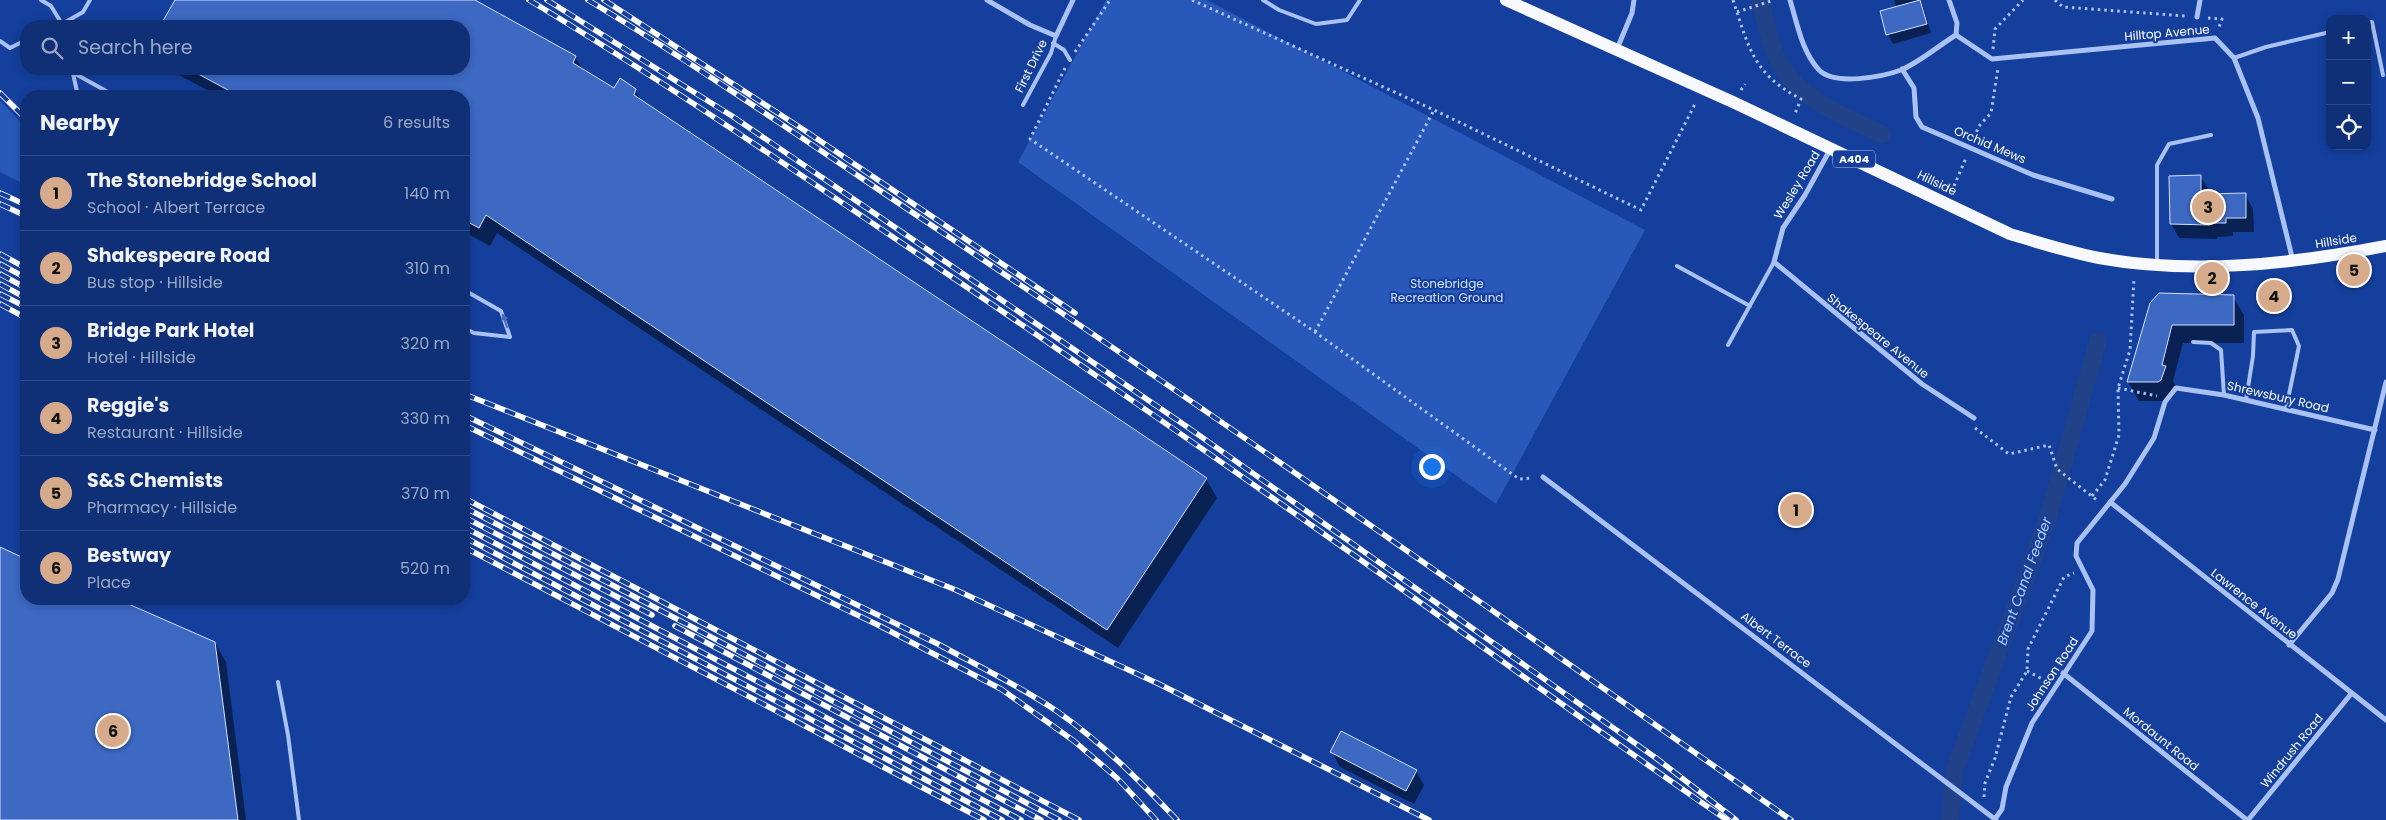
<!DOCTYPE html>
<meta charset="utf-8">
<style>
:root{--surface:#0f2f76;--page:#18377b;--text:#f1f3f6;--muted:#9ba9c5;--line:#2f4a88;--accent:#d6ab8b}
body{margin:0;font-family:Poppins,sans-serif;background:var(--page);color:var(--text)}
.controls{position:absolute;right:15px;top:15px;display:grid;overflow:hidden;border-radius:10px;box-shadow:0 2px 8px #0003}
.controls button{width:45px;height:45px;display:grid;place-items:center;padding:0;border:0;border-bottom:1px solid var(--line);background:var(--surface);color:var(--text);font:25px sans-serif}
.you{position:absolute;left:1431px;top:466px;width:18px;height:18px;margin:-12px;border:4px solid #fff;border-radius:50%;background:#1a73e8;box-shadow:0 0 0 8px #1a73e833}
.badge{display:grid;place-items:center;width:32px;height:32px;border-radius:50%;background:var(--accent);color:#111;font-size:16px;font-weight:700}
.pin{position:absolute;translate:-50% -50%;border:2px solid #fff;box-shadow:0 1px 5px #0006}
.list{margin:0;padding:0;list-style:none}
h2{display:flex;justify-content:space-between;align-items:center;height:65px;margin:0;padding:0 20px;font-size:21px}
h2 small{font-size:16px;font-weight:400;color:var(--muted)}
.list li{display:grid;grid-template-columns:32px 1fr auto;gap:15px;align-items:center;box-sizing:border-box;height:75px;padding:0 20px;border-top:1px solid var(--line)}
.list b{display:block;font-size:19px;white-space:nowrap}
.list p{margin:0;font-size:16px;white-space:nowrap;color:var(--muted)}
.list em{font-size:16px;font-style:normal;color:var(--muted)}
.icon{flex:none;width:28px;height:28px;fill:none;stroke:currentColor;stroke-width:2;stroke-linecap:round;stroke-linejoin:round}
.map{position:relative;flex:none;width:2386px;height:820px;overflow:hidden}
.search{position:absolute;background:var(--surface);box-shadow:0 2px 8px #0003;left:20px;top:20px;width:450px;height:55px;display:flex;align-items:center;gap:12px;box-sizing:border-box;padding:0 18px;border-radius:20px;color:var(--muted);font-size:19px}
.panel{position:absolute;background:var(--surface);box-shadow:0 2px 8px #0003;left:20px;top:90px;width:450px;height:515px;border-radius:20px}
.map>svg:first-child{display:block}
.green{fill:#2758ba}
.shadow{fill:#0007}
.lines{fill:none;stroke-linecap:round;stroke-linejoin:round}
.canal{stroke:#214188;stroke-width:18}
.building{fill:#3d69c3;stroke:#d3e1fd}
.path{stroke:#aac2f3;stroke-width:3;stroke-dasharray:2.5 4;stroke-linecap:butt}
.lane{stroke:#aac2f3;stroke-width:4}
.street{stroke:#aac2f3;stroke-width:5}
.primary{stroke:#f7f9ff;stroke-width:12}
.rail-casing{stroke:#fff;stroke-width:5.5}
.rail{stroke:#143f9d;stroke-width:4;stroke-dasharray:11;stroke-linecap:butt}
.oneway{fill:#486dbb}
.labels{text-anchor:middle;stroke-width:4;stroke-linejoin:round;paint-order:stroke}
.shield{fill:#143f9d;stroke:#b8c5e2;stroke-width:1}
.shield-label{font-size:11px;font-weight:bold;fill:#fff}
.street-label{font-size:12px;fill:#fff;stroke:#143f9d}
.park-label{font-size:12px;fill:#d3e1fd;stroke:#143f9d}
.water-label{font-size:14px;font-style:italic;fill:#b7cdfa;stroke:#143f9d}
</style>
<div class="map">
<svg width="2386" height="820" viewBox="0 0 2386 820">
<rect width="100%" height="100%" fill="#143f9d"/>
<path class="green" d="M1106,0h101l438,230 -149,274 -478,-342z
M0,101l26,26v58l-26,-13z"/>
<path class="shadow" d="M177,0h296l102,57 9,14 30,19h21l6,11 565,378 11,19 -99,150 -621,-415 -7,13 -26,-14v-136h-246l-50,-27h296v-43h-303z
M1894,0h27l10,33 -38,11 -5,-10 9,-26z
M2200,176l9,14v5l36,-1 8,15 1,23h-21v4l-16,1v2l-38,-1 -8,-15z
M2233,297l11,18v28h-61l-10,38 3,5 -3,11 -4,4h-30l-11,-19 23,-78z
M0,549l26,11v39h88l101,44 11,19 20,158h-246z
M1332,752l84,19 8,14 -10,19 -74,-37z"/>
<g class="lines">
<path class="canal" d="M1760,0c6,21 10,48 21,66 22,36 65,51 101,68
M1950,820l5,-51 92,-248 51,-180"/>
</g>
<path class="building" d="M175,0h300l101,56 -3,7 41,25 6,-10 16,11 -2,6 573,383 -100,152 -621,-415 -7,13 -15,-8v-124h-225l-50,-27h275v-43h-304z
M1920,0l7,24 -41,11 -6,-24z
M2201,175v19l45,-1v25h-20v5h-16v2l-40,-1 -1,-48z
M2159,293l75,2v30h-62l-10,40 4,1 -5,14 -3,2h-31l23,-79z
M0,547l26,12v40h91l98,43 23,178h-238z
M1341,731l76,39 -11,21 -76,-39z"/>
<g class="lines">
<path class="path" d="M1192,0l242,110 207,100 54,-106
M1733,0c16,48 20,74 68,99l-7,17
M2055,0l8,7 123,9
M1737,12l37,-12
M2208,18l14,1 -4,11
M1993,49l2,-20 28,-29
M1075,52l35,-52
M1065,68l-35,71 285,193 204,147 13,-1
M1741,90l4,-6
M1974,138l5,-12 12,-13 7,-45
M1954,186l12,-28
M1315,332l119,-222
M2118,388l39,8
M1975,428l34,26 40,-9 8,24 41,32
M2092,496l13,-16 14,-45 -1,-47 12,-38 4,-72
M2027,671l21,11
M1984,797l1,-14 10,-25 16,-61 16,-26 1,-22 36,-72 10,-4"/>
<path class="lane" d="M41,0l10,6 11,18 21,-12 7,-12
M1263,0l16,10 37,14 31,-4 13,-20
M2367,23l5,-1 11,53
M0,41l10,7 16,-8
M1053,43l11,7 6,10
M2234,58l32,-11 64,-15
M72,69l6,27
M72,72l43,24
M1023,105l28,-52 5,-17
M2157,262v-97l12,-21 42,-9
M1677,266l73,40
M464,290l37,21 9,26 -36,-4 -10,-5
M2193,342l18,1 10,7 3,45
M1728,345l46,-83
M2246,400l7,-44 1,-24 38,-2 7,16 -13,63
M278,682l10,53 11,85"/>
<path class="street" d="M987,0l43,25 26,11 17,-36
M1790,0c7,23 12,52 29,70 16,16 63,7 82,0 19,-8 37,-24 55,-35
M1949,0l8,23 -1,12
M2197,17l3,-17
M1956,35l36,24 223,-21 19,20 24,60 35,143
M1617,49l15,-36 2,-13
M1902,69l12,19 2,29 6,10 111,48 79,24
M1831,148l-26,47 -22,33 -9,34 148,122 52,34
M1543,477l453,343
M2110,502l276,218
M2289,645l43,-52 6,-14 48,-197
M2063,673l184,147
M1995,819l7,-10 4,-22 26,-64 60,-92 1,-41 -17,-34 1,-13 48,-59 29,-46 11,-36 11,-14 48,7 151,35
M2248,820l103,-126"/>
<path class="primary" d="M1506,0l229,103 275,131c30,9 58,18 89,24 94,17 193,6 287,-12"/>
<defs>
<path id="rail" d="M529,0c121,73 238,152 355,231 167,113 333,227 498,344 115,82 228,165 345,245
M547,0l185,116 454,310 470,332 80,62
M588,0c121,73 237,154 355,233 286,191 567,390 848,587
M604,0l200,130 271,183
M0,93l26,26
M0,193l26,12
M0,204l26,12
M0,254l26,14
M0,264l26,14
M0,274l26,14
M0,284l26,14
M0,294l26,13
M0,304l26,14
M464,394l492,196 203,94 270,136
M464,415l474,229c40,22 82,42 120,68 44,31 82,69 119,108
M464,425l416,201 121,63 73,52 43,37 39,42
M464,498l615,322
M464,507l595,313
M464,517l188,98
M464,527l557,293
M464,537l538,283
M464,547l520,273
M675,626l366,194"/>
</defs>
<use href="#rail" class="rail-casing"/>
<use href="#rail" class="rail"/>
</g>
<defs><path id="oneway-solid" d="M-6-.8H1V-3.2L6.5 0L1 3.2V.8H-6Z" transform="scale(1.25)"/></defs>
<use class="oneway" href="#oneway-solid" transform="translate(505 321) rotate(-109)"/>
<g class="labels">
<rect class="shield" x="1833" y="150.5" width="42" height="17" rx="4"/>
<g class="shield-label">
<text x="1854" y="163">A404</text>
</g>
<g class="street-label">
<text transform="translate(2167 33) rotate(-5)" y="4">Hilltop Avenue</text>
<text transform="translate(1031 66) rotate(-64)" y="4">First Drive</text>
<text transform="translate(1990 145) rotate(23)" y="4">Orchid Mews</text>
<text transform="translate(1937 183) rotate(26)" y="4">Hillside</text>
<text transform="translate(1797 185) rotate(-59)" y="4">Wesley Road</text>
<text transform="translate(2336 241) rotate(-9)" y="4">Hillside</text>
<text transform="translate(1878 336) rotate(39)" y="4">Shakespeare Avenue</text>
<text transform="translate(2278 397) rotate(13)" y="4">Shrewsbury Road</text>
<text transform="translate(2254 604) rotate(38)" y="4">Lawrence Avenue</text>
<text transform="translate(1776 640) rotate(37)" y="4">Albert Terrace</text>
<text transform="translate(2052 674) rotate(-57)" y="4">Johnson Road</text>
<text transform="translate(2161 739) rotate(39)" y="4">Mordaunt Road</text>
<text transform="translate(2292 751) rotate(-51)" y="4">Windrush Road</text>
</g>
<g class="park-label">
<text x="1447" y="288">Stonebridge<tspan x="1447" dy="14">Recreation Ground</tspan></text>
</g>
<g class="water-label">
<text transform="translate(2024 581) rotate(-70)" y="5">Brent Canal Feeder</text>
</g>
</g>
</svg>
<div class="controls">
<button>+</button>
<button>−</button>
<button><svg class="icon" aria-label="locate" viewBox="0 0 24 24"><circle cx="12" cy="12" r="6"/><path d="M12 2v4M12 18v4M2 12h4M18 12h4"/></svg></button>
</div>
<div class="you"></div>
<div class="pin badge" style="left:1796px;top:510px">1</div>
<div class="pin badge" style="left:2212px;top:278px">2</div>
<div class="pin badge" style="left:2208px;top:207px">3</div>
<div class="pin badge" style="left:2274px;top:296px">4</div>
<div class="pin badge" style="left:2354px;top:270px">5</div>
<div class="pin badge" style="left:113px;top:731px">6</div>
<div class="search"><svg class="icon" aria-label="search" viewBox="0 0 24 24"><circle cx="10" cy="10" r="6"/><path d="M15 15l6 6"/></svg>Search here</div>
<section class="panel">
<h2>Nearby<small>6 results</small></h2>
<ul class="list">
<li><span class="badge">1</span><div><b>The Stonebridge School</b><p>School · Albert Terrace</p></div><em>140 m</em></li>
<li><span class="badge">2</span><div><b>Shakespeare Road</b><p>Bus stop · Hillside</p></div><em>310 m</em></li>
<li><span class="badge">3</span><div><b>Bridge Park Hotel</b><p>Hotel · Hillside</p></div><em>320 m</em></li>
<li><span class="badge">4</span><div><b>Reggie's</b><p>Restaurant · Hillside</p></div><em>330 m</em></li>
<li><span class="badge">5</span><div><b>S&amp;S Chemists</b><p>Pharmacy · Hillside</p></div><em>370 m</em></li>
<li><span class="badge">6</span><div><b>Bestway</b><p>Place</p></div><em>520 m</em></li>
</ul>
</section>
</div>
